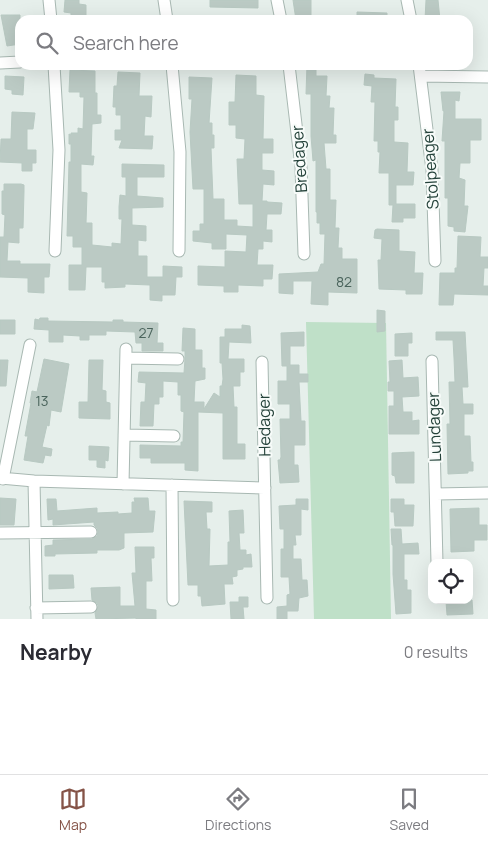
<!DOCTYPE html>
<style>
:root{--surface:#fff;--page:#f2f2f3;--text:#2b2b33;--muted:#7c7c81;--line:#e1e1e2;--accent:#855347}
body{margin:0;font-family:Manrope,sans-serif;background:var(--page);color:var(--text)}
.controls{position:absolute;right:15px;bottom:15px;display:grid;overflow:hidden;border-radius:10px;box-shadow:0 5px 20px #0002}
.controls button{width:45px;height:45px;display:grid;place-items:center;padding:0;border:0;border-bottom:1px solid var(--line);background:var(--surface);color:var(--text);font:25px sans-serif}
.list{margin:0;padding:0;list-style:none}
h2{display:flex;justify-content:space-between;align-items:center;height:65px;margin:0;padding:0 20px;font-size:21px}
h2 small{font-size:16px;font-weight:400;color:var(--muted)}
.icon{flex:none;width:28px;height:28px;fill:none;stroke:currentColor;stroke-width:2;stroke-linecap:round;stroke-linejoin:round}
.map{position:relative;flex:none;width:488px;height:619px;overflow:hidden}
.search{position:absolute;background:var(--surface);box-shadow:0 5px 20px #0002;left:15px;right:15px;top:15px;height:55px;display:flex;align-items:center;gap:12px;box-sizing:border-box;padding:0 18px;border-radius:15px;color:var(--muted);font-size:19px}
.sheet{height:155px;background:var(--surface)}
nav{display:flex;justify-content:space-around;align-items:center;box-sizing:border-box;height:70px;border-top:1px solid var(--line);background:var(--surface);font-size:14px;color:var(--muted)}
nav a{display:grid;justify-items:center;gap:2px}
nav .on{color:var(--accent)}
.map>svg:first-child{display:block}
.green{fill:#bfe0c8}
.building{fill:#bbcac4;stroke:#b8c9c2}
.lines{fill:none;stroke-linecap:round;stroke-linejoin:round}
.minor-casing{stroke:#a8b8b2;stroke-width:13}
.minor{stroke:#fff;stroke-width:11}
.labels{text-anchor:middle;stroke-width:4;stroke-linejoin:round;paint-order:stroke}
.number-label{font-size:14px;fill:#4a645c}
.street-label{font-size:16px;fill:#24423a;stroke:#f7fbf9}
</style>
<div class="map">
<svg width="488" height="619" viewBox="0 0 488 619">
<rect width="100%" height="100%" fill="#e6efeb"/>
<path class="green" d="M306,322l80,1 5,296h-77z"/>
<path class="building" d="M65,0h14v4l7,1v15h-15v-7l-7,-1z
M210,0h48v8l-48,-1z
M293,0h18v20h-15z
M426,0h12l2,20h-15z
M357,12l30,1v7h-30z
M1,15h19v29l-13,2z
M307,65h9v11h11l-1,20h4l-1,12h5l-1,27h3v8h-12l2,26h4v31h6l-1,28h4l-1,20h4v11h15v34l-29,-1v13l-17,-1 1,-23h-19v13l-14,-1v-19l39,-2 3,-8h3l1,-30h-5v-11h-3v-11h-1v-52l-3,1 -2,-25v-42h-5z
M70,70l25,1v22h2v22h4v8l-9,1 -1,32h3l-1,9 -12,-1v28l6,1 -1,30h6v22l20,2v-4l9,1 1,-25h-3v-12l1,-12 6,1v-19h-4v-13l42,1v12h-27v19l26,2v9l-31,1v17l14,1v15l-8,-1v16h9v21h16v-11l19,1v10h-6l-1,18h-13v6l-12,-1v-15l-25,-1v3l-20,1v-6h-3v-15h-16l-1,23h-16v-25h13v-18h-9v-11h-6l2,-74h2v-18h-2v-10l2,1v-2h7v-5l5,1 1,-32h-4v-5h-11z
M118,72l22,1 -1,23h13l-1,21 -6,-1 -1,20h9l-1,13 -33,-1 3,-8h-7v-10h6v-15h-5v-8h-3l1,-21h3z
M365,74l9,1v3l22,1 -1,28h3v13h-4v22l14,1 -1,29h7l-1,13h-17v19h19v14h-12v4h-11l1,-17h-4v-32h-10l1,-21h-2v-11h-4l1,-39h-4l1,-16 -8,-1z
M236,75l20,1v19l8,1 -1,43h10v14h-11v17l12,1v14l-11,-1 -1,17h5v1l15,1 -1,11h-14l-1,16h6v12l-9,-1v8h-5l-1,16h16l-1,14h-9v7l-25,-1v7h-14v-6l-26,-1v-19l27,1v-16l21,1 1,-17 -21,-1v15h-14v-6l-19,-2v-10h7v-7h4v-35h-11l-3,-57 2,-33h-3v-22l23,1 -3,45h3v12h2v13h-3l2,51h11v21h13v6l16,1v-23h-14l-2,-45h7l1,-20 -9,-1v-13h-7v-23h6z
M5,76l19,1 -1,18 -11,-1v-4l-7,-1z
M441,92h19l-1,9 -4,-1v19h26v21h-11v23h-10l-1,15 6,2 -1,26h4l-3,26 -11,-1v-4l-6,-1v-28h-3v-57h-3l2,-30h-1z
M12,112l23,1 -2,16h-6v21h9v13h-4v8h-10v-8l-22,-1 1,-23h10z
M4,184h17l3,1v6l-1,37h-4v15l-11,-1 -1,19h13v3h30l-1,13h-5v16l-16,-1v-14l-28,-1v-40h4l1,-22 -3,-1v-23h2z
M377,229l22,1v21l16,1 -1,21h9l-1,21h-16v-4l-27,-1 -1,-29h3l1,-21 -8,-1 1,-8z
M458,236l23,1 -1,20h8v11h-4l-1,18h5v9l-34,-1 -1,11h-14l1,-32h15v-5h2z
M377,310l8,1v20l-8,1z
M40,318h8v3l65,1v-2h10v2l35,1 -1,20h6v8h-21v-8h-6l-1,-11 -29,-1v4h-17v5h-9v-4l-17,-1v7h-14v-12l-15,-1 1,-10 4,1z
M0,320h15v14h-15z
M242,325l8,1 1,17 -22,-1 -1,17h16v13h-4v14h-7l1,21h3v37h8v15h-22v-46l-25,-1v59l-13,-1v-7h-34v-5h-11v-13l41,1v-4h2l1,-30 -3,-1v-16h-3v-13l-15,-1v16h-4v7h-5l-1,22h-13l1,-24h4l1,-19 -8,-1 1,-10 45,1 1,-14v-8h-3l1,-23 12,1v21h7v18h3v11l-10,2 -1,21h10v7l10,-16 6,4v-11h2l1,-7 -1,-16h-2v-26h5v-8h17z
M304,332v14h-14v19h9v9h9v8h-9l2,39h4v24h-11v20h4l1,17 -19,1 -2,-23h2l1,-3 -1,-38h10v-15h-12v-23h9v-15h-5l-1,-33z
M436,332h29l3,55h-6l1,17h10v10h-9v22h6l1,26h2v9h-5v2l-20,1 -1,-50h3l-1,-42h6l-1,-24 -1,-18h-17z
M412,333v10h-4v13h-13v-22z
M44,359l25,5 -8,48 -10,-2 -2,16 -2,-1 -5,22 10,2 -1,7 -6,-1 -2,8 -19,-3 4,-24h-3l6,-33h-1l2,-12 5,1z
M0,360h8l-2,26h-6z
M89,360h14l-1,30 4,1v11l4,1v16l-31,-1v-16h9z
M402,360l1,18 15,-1 1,19 -17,1 1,15h9v9l7,-1v14h-30v-28h5v-15h-6v-9h2l-1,-21z
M89,446l20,1 -1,14 -3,-1v8l-8,-1v-7h-8z
M414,452v31h-18l-1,-7 -3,-1v-22z
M0,498l16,1 -2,26h-14z
M134,498h14l1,13h6l-2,21 -29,1v15l-5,2h-22v3l-42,1v2h-10v-10l8,-1v-5l39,-1 5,-3 1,-4 -1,-4 -3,-3v-3l-41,3v-6l-5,1 -1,-21h9l1,12 40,-3v5l21,-1v2l14,-1v-11h3z
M296,499h12v11l-7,-1v26h-6l1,10h-3v14h8l1,21h5l1,16 -9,2 -1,13h-11v8h-10v-12l10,-1v-11l3,-1 -1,-17h-8v-28h3v-20h-4l-1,-23 17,-1z
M391,499h13v6h10l-1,21h-18l-1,-14h-3z
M184,501l28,1v10h-6l1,17h3l-1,37 19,-1v-23h2l-1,-31 14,-1 1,23h-5l1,17h6v5l5,-1 1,13h-9v2l-6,1v6l-5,1 1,7h-9l1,20 -23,2 -1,-10h-3v-11h-10z
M479,508v17h8v15h-13v11l-23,1 -1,-43z
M391,529h10l1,15 16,-1 1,11h-15v26h3v10h4v23l-15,1 -3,-40v-29h-1z
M135,547h19v11h-3l1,23h-6v28l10,1v9h-20v-1l-40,1 -1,-6 3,-7 -1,-3 -5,-3 -1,-12 29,-1v19h15l-3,-33h4z
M49,575h24l1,13 -25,1z
M239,597h9v10h-5l1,12h-13l-1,-17h9z
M472,600l1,14 -26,1 -1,-14z"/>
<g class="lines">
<defs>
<path id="minor" d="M49,0l2,20
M164,0l3,20
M277,0l4,20
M407,0l4,20
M0,63l20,-1
M54,65l5,85 -4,101
M172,65l8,87 -1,99
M289,65l12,102 3,87
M419,65l13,105 3,91
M421,76l67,1
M126,358l52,1
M432,361l5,202
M262,362l5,236
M124,435l50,1
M0,478l34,3 231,7
M3,479l27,-134
M34,481l3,138
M123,484l3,-135
M172,485l1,115
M436,494l52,-1
M0,533l91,-1
M36,608l55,-1"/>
</defs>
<use href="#minor" class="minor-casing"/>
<use href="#minor" class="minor"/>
</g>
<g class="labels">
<g class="number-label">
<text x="344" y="287">82</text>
<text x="146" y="338">27</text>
<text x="42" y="406">13</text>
</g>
<g class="street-label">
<text transform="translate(299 159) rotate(-94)" y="6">Bredager</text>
<text transform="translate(430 169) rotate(-94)" y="6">Stolpeager</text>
<text transform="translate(264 425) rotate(-91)" y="6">Hedager</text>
<text transform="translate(434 427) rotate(-92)" y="6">Lundager</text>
</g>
</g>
</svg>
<div class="controls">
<button><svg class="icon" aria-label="locate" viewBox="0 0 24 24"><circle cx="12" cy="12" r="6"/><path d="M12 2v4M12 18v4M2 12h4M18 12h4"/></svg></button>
</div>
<div class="search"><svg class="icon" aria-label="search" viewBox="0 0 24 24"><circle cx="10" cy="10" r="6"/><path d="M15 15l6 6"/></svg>Search here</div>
</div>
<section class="sheet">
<h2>Nearby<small>0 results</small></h2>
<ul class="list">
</ul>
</section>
<nav>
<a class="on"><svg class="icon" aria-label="map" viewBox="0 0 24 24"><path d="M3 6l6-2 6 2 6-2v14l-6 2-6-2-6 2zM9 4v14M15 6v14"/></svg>Map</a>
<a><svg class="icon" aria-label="directions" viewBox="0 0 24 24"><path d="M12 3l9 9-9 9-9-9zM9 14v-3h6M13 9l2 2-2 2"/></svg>Directions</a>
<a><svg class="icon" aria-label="saved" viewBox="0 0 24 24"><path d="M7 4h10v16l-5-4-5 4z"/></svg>Saved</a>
</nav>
